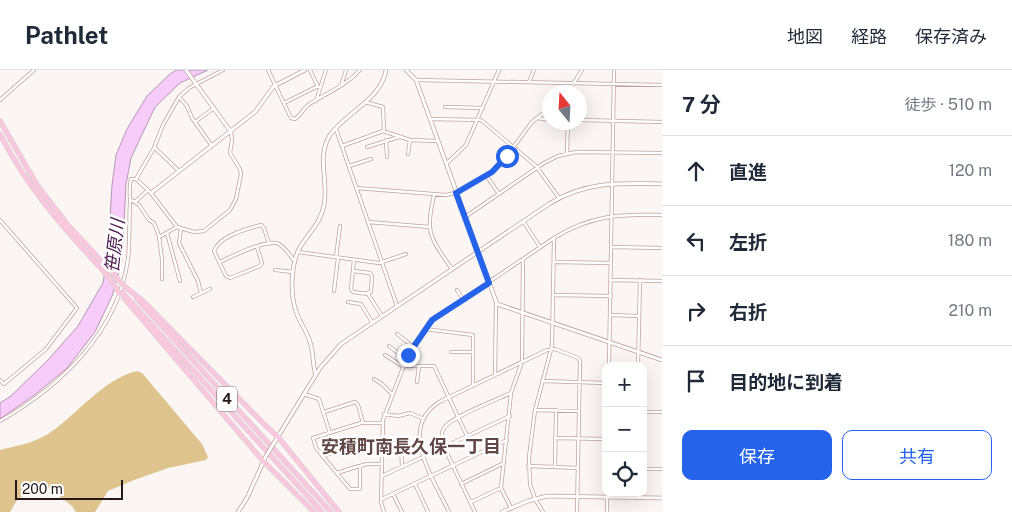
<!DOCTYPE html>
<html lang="ja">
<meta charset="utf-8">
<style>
:root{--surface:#fff;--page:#f2f2f3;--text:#1f2937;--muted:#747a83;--line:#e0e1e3;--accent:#2563eb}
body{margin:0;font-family:"Public Sans","Noto Sans JP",sans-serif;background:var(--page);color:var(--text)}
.controls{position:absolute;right:15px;bottom:15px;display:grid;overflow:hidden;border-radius:10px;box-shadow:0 5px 20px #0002}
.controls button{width:45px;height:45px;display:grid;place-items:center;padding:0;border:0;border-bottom:1px solid var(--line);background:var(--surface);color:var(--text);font:25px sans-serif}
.compass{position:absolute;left:542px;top:15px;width:45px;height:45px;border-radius:50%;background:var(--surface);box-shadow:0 5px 20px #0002;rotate:342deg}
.scale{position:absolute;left:15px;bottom:12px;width:108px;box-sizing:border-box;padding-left:5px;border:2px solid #241918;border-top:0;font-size:14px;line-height:18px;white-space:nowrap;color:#241918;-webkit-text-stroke:4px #fff;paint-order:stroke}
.stop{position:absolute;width:15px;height:15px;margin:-11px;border:4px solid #2563eb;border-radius:50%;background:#fff}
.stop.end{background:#2563eb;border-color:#fff;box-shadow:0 1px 5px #0008}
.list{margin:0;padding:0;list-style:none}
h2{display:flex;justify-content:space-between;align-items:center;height:65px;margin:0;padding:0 20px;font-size:21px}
h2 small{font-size:16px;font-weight:400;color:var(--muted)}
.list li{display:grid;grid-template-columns:32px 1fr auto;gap:15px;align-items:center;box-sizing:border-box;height:70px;padding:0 20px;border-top:1px solid var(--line)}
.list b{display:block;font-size:19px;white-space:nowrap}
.list em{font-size:16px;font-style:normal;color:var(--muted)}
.actions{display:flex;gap:10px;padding:15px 20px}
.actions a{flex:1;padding:11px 0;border:1px solid var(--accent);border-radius:10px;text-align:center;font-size:18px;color:var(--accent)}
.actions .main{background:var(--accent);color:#fff}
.icon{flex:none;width:28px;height:28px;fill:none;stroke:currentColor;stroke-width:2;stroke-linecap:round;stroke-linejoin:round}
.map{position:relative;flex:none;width:662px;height:442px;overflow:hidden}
header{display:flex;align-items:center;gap:30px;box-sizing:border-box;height:70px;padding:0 25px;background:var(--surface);border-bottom:1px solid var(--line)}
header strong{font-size:24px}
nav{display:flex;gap:28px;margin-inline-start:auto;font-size:18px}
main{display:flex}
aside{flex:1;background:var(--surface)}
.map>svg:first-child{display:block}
.forest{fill:#dec38c}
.water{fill:#f7cbfa;stroke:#b896b6}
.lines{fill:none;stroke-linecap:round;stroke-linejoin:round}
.minor-casing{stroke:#c0a29f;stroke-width:4}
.tertiary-casing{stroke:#c0a29f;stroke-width:4.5}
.trunk-casing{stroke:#d3d1d1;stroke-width:5.5}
.minor{stroke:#fff;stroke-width:2.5}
.tertiary{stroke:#fff;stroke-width:3}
.trunk{stroke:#fac8dc;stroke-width:4.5}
.tertiary-bridge-casing{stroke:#c0a29f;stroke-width:4.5;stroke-linecap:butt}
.trunk-bridge-casing{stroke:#d3d1d1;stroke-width:5.5;stroke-linecap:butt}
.tertiary-bridge{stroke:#fff;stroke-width:3}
.trunk-bridge{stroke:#fac8dc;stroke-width:4.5}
.route{stroke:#2563eb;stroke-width:6}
.labels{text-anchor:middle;stroke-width:5;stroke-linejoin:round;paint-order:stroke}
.shield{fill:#fff;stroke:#665e5d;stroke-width:1}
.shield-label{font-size:15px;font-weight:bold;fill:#241918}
.water-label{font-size:18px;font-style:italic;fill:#4d1b51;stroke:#fff}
.neighbourhood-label{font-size:18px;font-weight:bold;fill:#614745;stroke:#fff}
</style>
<header>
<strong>Pathlet</strong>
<nav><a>地図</a><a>経路</a><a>保存済み</a></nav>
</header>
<main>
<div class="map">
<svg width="662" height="442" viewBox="0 0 662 442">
<rect width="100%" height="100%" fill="#fbf5f4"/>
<path class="forest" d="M137,301l5,2 60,71 6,13 -2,3 -38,8 -34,12 -26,11 -13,21h-19l-4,-6 -23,-18 -6,-2 -15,6 -11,8 -7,12h-10v-62c16,-4 34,-7 48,-16 29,-19 55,-55 89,-63z"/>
<path class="water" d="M177,0h31l-28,13 -25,24 -24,51 -5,26 -4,77 -10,35 -17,36 -28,36 -30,25 -37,26v-16l11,-7 36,-35 31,-35 25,-43 5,-32 4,-66 4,-30 11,-26 20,-33 24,-23z"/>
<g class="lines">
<defs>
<path id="minor" d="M268,0l23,48 4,1c6,-4 8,-10 13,-14 18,-12 38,-19 52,-35
M310,0l8,17
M416,10l246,5
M529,12l5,-12
M341,16l5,-16
M568,22l14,-22
M180,28l7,8 5,12 20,28
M0,30l34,-30
M316,31l10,-31
M365,32l18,5 1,24
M284,33l32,-16h4
M445,37l38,1
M537,48l13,2
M430,49l51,1 55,46 23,32
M580,50l82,2
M195,52l19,-14
M336,59l61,177
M386,70l1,17
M342,76l41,-15 27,9 27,1
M367,77l32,-10
M155,78l24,23
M567,83l1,-31
M408,84l2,-14
M446,94l20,-19 33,-75
M349,96l22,-7
M486,105l13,19
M136,109l15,14 26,34 17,5 10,-1 26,-21 6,-11 5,-25 -1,-5 -10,-16 2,-13 -1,-8
M356,118l90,7 13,-3 36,-22 8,-9 29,-39 18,-14
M434,125c-2,10 -5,21 -4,32 1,15 14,30 22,42
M130,129l9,6 10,15 5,3 5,13
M135,132l13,-12
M465,147l79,-54 14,-7 18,-4 86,1
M0,150l77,88 -31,41 -42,35 -4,-4
M523,151l17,26
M368,152l62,5
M181,159l-2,14 19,38 3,12
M167,163l13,48
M257,177l5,16 -2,3 -30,12 -4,-2 -12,-25c5,-15 33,-22 47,-26l3,3 5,16
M611,177l51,1
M298,182l81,11 27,-9
M336,187l4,-31
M354,190l-3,29 2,3 15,2 14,22
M220,192c10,-5 49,-24 59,-18 6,4 12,12 16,18
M555,192l56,1
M275,200l18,2
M353,201l17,2 2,3 -1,16 -4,1
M162,209v-20l-3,-22 18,-10
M611,210l51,1
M457,220l6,9
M334,221l4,-33
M554,225l57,1
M193,227l17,-8
M348,232l13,2 11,18
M610,245l29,1
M425,259l48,6v51
M397,264l17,13
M389,276l17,13
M451,282h21
M385,285l17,11h32l33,70
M609,296l5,-296
M638,296l2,-86
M495,305l1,-71
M374,309l8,5 10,10
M542,311l64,2
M417,312l2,-16
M304,324l15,5 11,34
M535,340l44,1
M324,342l31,-10 3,3 5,18
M643,342h19
M384,344l14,2 12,-3 14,6
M0,351c61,-35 118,-89 128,-162 2,-19 1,-39 2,-57 0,-8 -1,-16 1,-23h5l18,-31 9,-23 16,-28 10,-9 34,-18
M555,368l51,1
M401,373l1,24
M444,377l66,-31
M322,386l42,-13h17
M381,394h-14l-7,2v23h-10l-34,-41 -3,-10 48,-15h21
M528,396l27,1 1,-57
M555,397l23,1
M643,399h19
M337,403l22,-7
M382,406l41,-19
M415,414l13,28
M461,414l43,-21
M393,424l9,18
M382,429l125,-59
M471,432l30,-14
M511,438l-10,-20 10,-95 11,-31 1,-103
M384,442l-3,-10 2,-82 25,-65 26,-36 120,-81c37,-23 66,-24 108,-23
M449,442c-15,-33 -53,-85 -8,-111l106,-51 8,-1 23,9 2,3 -3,151
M475,442l-31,-65c-2,-6 -4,-13 0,-19 7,-11 54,-29 67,-35
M543,442l-8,-13 -5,-15 -1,-27 6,-47 17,-64 2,-108
M607,442v-19"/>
<path id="tertiary" d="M186,0l45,62
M406,0l10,10 81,224 165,56
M151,123l104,-81 19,-26 31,-16
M316,305c-4,-11 -2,-22 -6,-33 -3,-11 -11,-20 -14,-31 -6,-17 -5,-44 2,-60 8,-16 23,-27 26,-46 5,-24 -8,-48 6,-70 16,-23 51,-35 56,-65
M274,373l46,-75 21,-24 208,-140c37,-23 71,-21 113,-20
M238,442l9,-14 19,-42
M502,442l26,-11 19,-5 115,2"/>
<path id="trunk" d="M0,51l37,64 30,39 26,28
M0,64c27,54 66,97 107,141
M124,216l19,15 122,124 13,12 61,75
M122,222l200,220
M124,228l139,163 51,51
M137,229l194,213"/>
</defs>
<use href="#minor" class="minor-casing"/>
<use href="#tertiary" class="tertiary-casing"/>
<use href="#trunk" class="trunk-casing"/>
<use href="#minor" class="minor"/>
<use href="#tertiary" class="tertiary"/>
<use href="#trunk" class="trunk"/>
<defs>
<path id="tertiary-bridge" d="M266,386l8,-13"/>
<path id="trunk-bridge" d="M93,182l31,34
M107,205l13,19"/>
</defs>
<use href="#tertiary-bridge" class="tertiary-bridge-casing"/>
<use href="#trunk-bridge" class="trunk-bridge-casing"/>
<use href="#tertiary-bridge" class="tertiary-bridge"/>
<use href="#trunk-bridge" class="trunk-bridge"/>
</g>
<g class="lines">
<path class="route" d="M408,285l24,-35 57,-37 -33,-90 36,-21 15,-16"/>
</g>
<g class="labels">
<rect class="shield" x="217" y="316.5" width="20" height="25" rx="4"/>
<g class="shield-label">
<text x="227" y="334">4</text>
</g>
<g class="water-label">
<text transform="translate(115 176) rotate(-83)" y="6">笹原川</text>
</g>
<g class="neighbourhood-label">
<text x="411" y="383">安積町南長久保一丁目</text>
</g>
</g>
</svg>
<div class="controls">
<button>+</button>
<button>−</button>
<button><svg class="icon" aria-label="locate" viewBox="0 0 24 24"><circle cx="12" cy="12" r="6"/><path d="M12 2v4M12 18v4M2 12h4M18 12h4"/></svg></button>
</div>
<svg class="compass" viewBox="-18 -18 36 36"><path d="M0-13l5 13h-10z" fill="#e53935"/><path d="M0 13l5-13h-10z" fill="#747a83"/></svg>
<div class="scale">200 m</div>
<div class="stop" style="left:507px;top:86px"></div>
<div class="stop end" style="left:408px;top:285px"></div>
</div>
<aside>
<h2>7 分<small>徒歩 · 510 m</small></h2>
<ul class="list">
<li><svg class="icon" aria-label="ahead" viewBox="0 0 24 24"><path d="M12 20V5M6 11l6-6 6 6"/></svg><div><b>直進</b></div><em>120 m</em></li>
<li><svg class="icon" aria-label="left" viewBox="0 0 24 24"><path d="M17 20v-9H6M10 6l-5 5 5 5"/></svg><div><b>左折</b></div><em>180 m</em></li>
<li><svg class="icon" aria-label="right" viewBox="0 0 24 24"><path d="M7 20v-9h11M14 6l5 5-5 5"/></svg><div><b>右折</b></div><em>210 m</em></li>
<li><svg class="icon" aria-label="arrive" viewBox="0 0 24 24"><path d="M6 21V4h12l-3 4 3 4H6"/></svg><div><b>目的地に到着</b></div></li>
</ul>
<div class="actions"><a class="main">保存</a><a>共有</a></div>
</aside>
</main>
